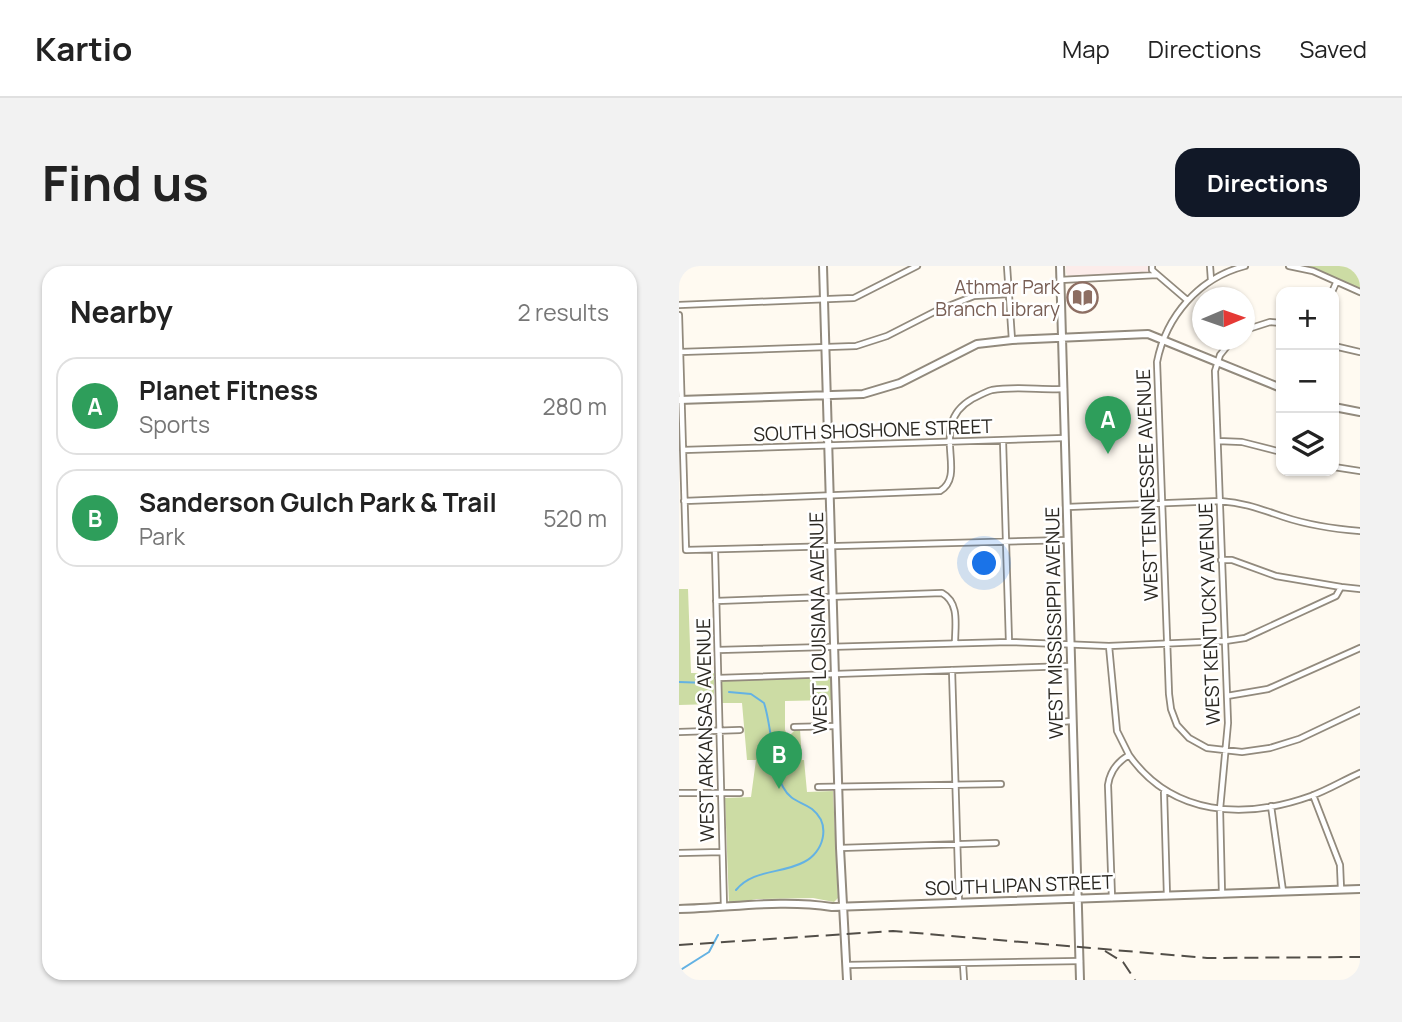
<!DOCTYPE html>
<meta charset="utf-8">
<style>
:root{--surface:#fff;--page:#f2f2f2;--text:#222;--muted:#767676;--line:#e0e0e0;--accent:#111827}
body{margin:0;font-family:Manrope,sans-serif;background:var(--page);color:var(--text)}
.controls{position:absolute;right:21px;top:21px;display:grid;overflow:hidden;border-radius:14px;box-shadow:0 2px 5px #0004}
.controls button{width:63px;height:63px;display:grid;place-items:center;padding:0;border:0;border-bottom:2px solid var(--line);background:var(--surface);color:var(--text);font:35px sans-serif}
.compass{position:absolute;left:513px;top:21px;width:63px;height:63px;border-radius:50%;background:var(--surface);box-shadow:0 2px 5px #0004;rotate:88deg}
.you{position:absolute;left:306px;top:298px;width:24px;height:24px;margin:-18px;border:5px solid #fff;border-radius:50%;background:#1a73e8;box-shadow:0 0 0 10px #1a73e833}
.badge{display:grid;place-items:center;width:46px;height:46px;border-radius:50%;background:var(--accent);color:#fff;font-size:23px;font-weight:700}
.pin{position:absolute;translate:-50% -58px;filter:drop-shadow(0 2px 4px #0008)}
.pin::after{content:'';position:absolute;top:37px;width:24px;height:21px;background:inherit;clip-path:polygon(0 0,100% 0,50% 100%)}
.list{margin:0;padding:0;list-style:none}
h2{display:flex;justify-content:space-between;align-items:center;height:91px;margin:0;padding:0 28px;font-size:30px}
h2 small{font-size:23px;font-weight:400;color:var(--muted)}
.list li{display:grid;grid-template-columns:46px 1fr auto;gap:21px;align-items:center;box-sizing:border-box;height:98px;margin:0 14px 14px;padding:0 14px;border:2px solid var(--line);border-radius:21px}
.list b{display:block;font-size:26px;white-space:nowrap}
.list p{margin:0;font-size:23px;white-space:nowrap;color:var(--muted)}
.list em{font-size:23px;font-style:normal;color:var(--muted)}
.icon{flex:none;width:38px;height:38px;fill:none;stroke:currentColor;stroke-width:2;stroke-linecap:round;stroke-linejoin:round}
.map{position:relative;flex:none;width:681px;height:714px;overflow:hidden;border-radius:21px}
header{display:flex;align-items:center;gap:42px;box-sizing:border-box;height:98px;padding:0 35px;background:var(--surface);border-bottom:2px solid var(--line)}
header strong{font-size:33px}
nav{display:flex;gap:38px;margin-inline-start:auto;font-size:24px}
.intro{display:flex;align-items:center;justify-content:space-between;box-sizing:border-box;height:168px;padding:0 42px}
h1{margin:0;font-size:49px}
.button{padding:18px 32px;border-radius:21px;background:var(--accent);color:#fff;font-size:24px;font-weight:700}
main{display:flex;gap:42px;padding:0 42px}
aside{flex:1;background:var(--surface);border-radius:21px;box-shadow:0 2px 5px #0004}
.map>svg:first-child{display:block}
.education{fill:#fcecea}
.green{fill:#ccdca4}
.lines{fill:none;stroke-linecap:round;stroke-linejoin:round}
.stream{stroke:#64b2e3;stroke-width:2}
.street-casing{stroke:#928a7d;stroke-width:8}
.secondary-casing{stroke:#928a7d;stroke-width:10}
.street{stroke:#fff;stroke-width:4.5}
.secondary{stroke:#fff;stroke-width:6}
.rail{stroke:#524e48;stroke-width:2;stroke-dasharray:14 7;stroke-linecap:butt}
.labels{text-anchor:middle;stroke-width:5;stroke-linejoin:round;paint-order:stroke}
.education-label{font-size:19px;fill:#785e54;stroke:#fff;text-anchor:end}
.street-label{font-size:19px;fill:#2b2822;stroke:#fff}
</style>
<header>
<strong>Kartio</strong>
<nav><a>Map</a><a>Directions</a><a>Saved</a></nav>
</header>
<div class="intro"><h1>Find us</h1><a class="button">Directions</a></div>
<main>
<aside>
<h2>Nearby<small>2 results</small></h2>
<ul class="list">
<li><span class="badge" style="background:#2e9e5b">A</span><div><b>Planet Fitness</b><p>Sports</p></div><em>280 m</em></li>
<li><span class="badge" style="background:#2e9e5b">B</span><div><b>Sanderson Gulch Park &amp; Trail</b><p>Park</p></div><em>520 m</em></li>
</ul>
</aside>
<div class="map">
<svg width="681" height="714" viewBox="0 0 681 714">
<rect width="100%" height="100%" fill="#fffaf1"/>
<path class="education" d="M387,0h84v5l-2,2 -79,4 -3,-4z"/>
<path class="green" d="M629,0h52v22z
M0,323h9l3,84h23v31l-35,1z
M152,410v24l-46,1v29l2,4h4l5,-5h4l2,31h2l3,32 26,-1 5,107 -4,4 -21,-4 -56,1 -28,5 -4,-106 26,-1 5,-37h-9l-5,-57h-20v-23z"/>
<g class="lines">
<path class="stream" d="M0,416l29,1
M50,426l22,2 13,9c8,24 8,64 19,84 8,15 18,14 29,22 20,16 11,44 -8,53 -22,12 -51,7 -68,28
M0,705l30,-19 9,-17"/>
<defs>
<path id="street" d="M328,0l5,74
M473,0v4l35,30
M531,0l1,14
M566,0c-46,12 -79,50 -88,96l12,332 2,15 6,16 12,13 18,10 35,4 28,-4 29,-9 61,-29
M610,0l24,5 47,21
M381,14l97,-5
M653,26l4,-9
M0,39l175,-7 63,-32
M0,49l7,235 382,-10
M566,64l25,-8 11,1
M655,80l26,6
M1,86l176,-6 31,-10 49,-25 38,-15 35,-2
M324,175l6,201
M539,175l24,1 39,10
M4,184l382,-12
M655,201l26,4
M5,235l256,-10c29,-17 -13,-66 32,-92 6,-3 13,-7 20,-9 23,-4 49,0 72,-1
M388,241l153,-6c26,2 40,8 64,16 24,8 51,12 76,14
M36,285l9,356
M542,294h11l44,16 65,11
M37,335l226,-8c18,10 13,32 13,50
M430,380l8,85 12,24c-12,7 -19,16 -21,30l4,113
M39,384l291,-8 100,4 116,-5 20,-3 91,-42 5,-9 19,2
M273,404l7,232
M39,412l353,-12
M548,430l41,-7 92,-41
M381,456l11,-1
M115,461l42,-1
M0,466l61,-2
M450,489c43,61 115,65 182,41 17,-6 33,-16 49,-23
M139,521l183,-3
M485,526l3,104
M0,527h61
M634,529l27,70 1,24
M592,540l12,85
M161,582l156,-5
M0,587l43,-1
M543,628l-2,-85 8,-86 -13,-352 5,-16 12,-15
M284,698l1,16
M168,699l233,-4"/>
<path id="secondary" d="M144,0l17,582 7,132
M381,0l20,714
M0,134l184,-6 37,-11 77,-39 35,-4 136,-6 133,54
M655,141l26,5
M0,643c53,-1 101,-10 153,-2l528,-18"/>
</defs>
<use href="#street" class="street-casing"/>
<use href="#secondary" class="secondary-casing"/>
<use href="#street" class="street"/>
<use href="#secondary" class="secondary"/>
<path class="rail" d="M0,679l214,-14 314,27 153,-1
M426,685l18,11 12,18"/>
</g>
<defs>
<symbol id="library-ring" viewBox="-11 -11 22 22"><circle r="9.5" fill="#fff" stroke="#8d6e63" stroke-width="1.5"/><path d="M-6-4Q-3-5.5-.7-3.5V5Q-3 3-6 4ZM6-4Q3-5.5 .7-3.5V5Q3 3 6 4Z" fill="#8d6e63"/></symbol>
</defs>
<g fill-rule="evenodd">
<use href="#library-ring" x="386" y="14" width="35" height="35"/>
</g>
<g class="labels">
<g class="education-label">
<text x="381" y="28">Athmar Park<tspan x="381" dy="22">Branch Library</tspan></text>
</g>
<g class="street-label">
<text transform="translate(194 164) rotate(-2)" y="7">SOUTH SHOSHONE STREET</text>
<text transform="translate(468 219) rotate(-92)" y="7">WEST TENNESSEE AVENUE</text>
<text transform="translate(530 348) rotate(-92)" y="7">WEST KENTUCKY AVENUE</text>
<text transform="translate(139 357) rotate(-91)" y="7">WEST LOUISIANA AVENUE</text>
<text transform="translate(375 357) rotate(-91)" y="7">WEST MISSISSIPPI AVENUE</text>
<text transform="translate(26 464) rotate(-91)" y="7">WEST ARKANSAS AVENUE</text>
<text transform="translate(340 619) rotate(-2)" y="7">SOUTH LIPAN STREET</text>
</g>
</g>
</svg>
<div class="controls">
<button>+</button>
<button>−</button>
<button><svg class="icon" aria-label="layers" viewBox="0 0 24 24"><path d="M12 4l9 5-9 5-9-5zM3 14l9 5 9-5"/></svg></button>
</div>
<svg class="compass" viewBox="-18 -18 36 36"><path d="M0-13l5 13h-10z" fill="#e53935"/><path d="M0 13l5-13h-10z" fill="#767676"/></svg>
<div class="you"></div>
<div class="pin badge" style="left:429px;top:188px;background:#2e9e5b">A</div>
<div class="pin badge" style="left:100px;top:523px;background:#2e9e5b">B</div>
</div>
</main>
